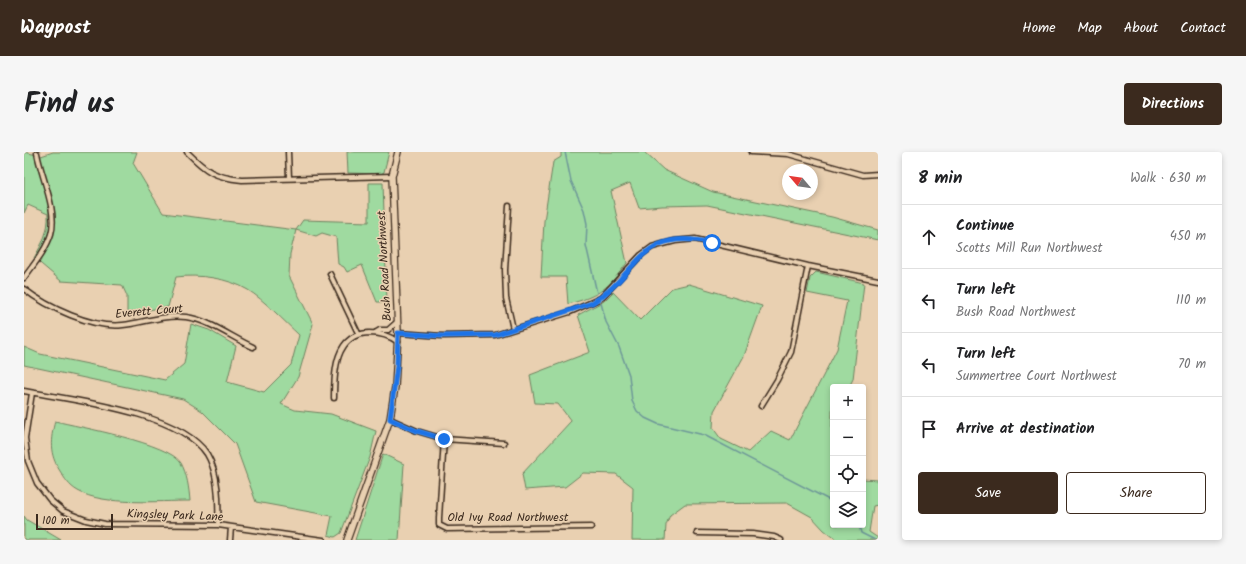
<!DOCTYPE html>
<meta charset="utf-8">
<style>
:root{--surface:#fff;--page:#f6f6f6;--text:#202124;--muted:#757577;--line:#e0e0e0;--accent:#3b2a1e}
body{margin:0;font-family:Kalam,sans-serif;background:var(--page);color:var(--text)}
.controls{position:absolute;right:12px;bottom:12px;display:grid;overflow:hidden;border-radius:4px;box-shadow:0 2px 6px #0003}
.controls button{width:36px;height:36px;display:grid;place-items:center;padding:0;border:0;border-bottom:1px solid var(--line);background:var(--surface);color:var(--text);font:20px sans-serif}
.compass{position:absolute;left:758px;top:12px;width:36px;height:36px;border-radius:50%;background:var(--surface);box-shadow:0 2px 6px #0003;rotate:299deg}
.scale{position:absolute;left:12px;bottom:10px;width:77px;box-sizing:border-box;padding-left:4px;border:2px solid #3b2a1e;border-top:0;font-size:11px;line-height:14px;white-space:nowrap;color:#3b2a1e;-webkit-text-stroke:3px #e9d0b1;paint-order:stroke}
.stop{position:absolute;width:12px;height:12px;margin:-9px;border:3px solid #1a73e8;border-radius:50%;background:#fff}
.stop.end{background:#1a73e8;border-color:#fff;box-shadow:0 1px 4px #0008}
.list{margin:0;padding:0;list-style:none}
h2{display:flex;justify-content:space-between;align-items:center;height:52px;margin:0;padding:0 16px;font-size:17px}
h2 small{font-size:13px;font-weight:400;color:var(--muted)}
.list li{display:grid;grid-template-columns:26px 1fr auto;gap:12px;align-items:center;box-sizing:border-box;height:64px;padding:0 16px;border-top:1px solid var(--line)}
.list b{display:block;font-size:15px;white-space:nowrap}
.list p{margin:0;font-size:13px;white-space:nowrap;color:var(--muted)}
.list em{font-size:13px;font-style:normal;color:var(--muted)}
.actions{display:flex;gap:8px;padding:12px 16px}
.actions a{flex:1;padding:9px 0;border:1px solid var(--accent);border-radius:4px;text-align:center;font-size:14px;color:var(--accent)}
.actions .main{background:var(--accent);color:#fff}
.icon{flex:none;width:22px;height:22px;fill:none;stroke:currentColor;stroke-width:2;stroke-linecap:round;stroke-linejoin:round}
.map{position:relative;flex:none;width:854px;height:388px;overflow:hidden;border-radius:4px}
header{display:flex;align-items:center;gap:24px;box-sizing:border-box;height:56px;padding:0 20px;background:var(--accent);color:#fff}
header strong{font-size:19px}
nav{display:flex;gap:22px;margin-inline-start:auto;font-size:14px}
.intro{display:flex;align-items:center;justify-content:space-between;box-sizing:border-box;height:96px;padding:0 24px}
h1{margin:0;font-size:28px}
.button{padding:10px 18px;border-radius:4px;background:var(--accent);color:#fff;font-size:14px;font-weight:700}
main{display:flex;gap:24px;padding:0 24px}
aside{flex:1;background:var(--surface);border-radius:4px;box-shadow:0 2px 6px #0003}
.map>svg:first-child{display:block}
.green{fill:#9fdaa0;stroke:#6d825f}
.lines{fill:none;stroke-linecap:round;stroke-linejoin:round}
.stream{stroke:#6d9798;stroke-width:1.5}
.minor-casing{stroke:#3b2a1e;stroke-width:7}
.tertiary-casing{stroke:#3b2a1e;stroke-width:8}
.minor{stroke:#e9d0b1;stroke-width:4}
.tertiary{stroke:#e9d0b1;stroke-width:5.5}
.route{stroke:#1a73e8;stroke-width:5}
.labels{text-anchor:middle;stroke-width:3;stroke-linejoin:round;paint-order:stroke}
.street-label{font-size:12px;fill:#3b2a1e;stroke:#e9d0b1}
</style>
<header>
<strong>Waypost</strong>
<nav><a>Home</a><a>Map</a><a>About</a><a>Contact</a></nav>
</header>
<div class="intro"><h1>Find us</h1><a class="button">Directions</a></div>
<main>
<div class="map">
<svg width="854" height="388" viewBox="0 0 854 388">
<rect width="100%" height="100%" fill="#e9d0b1"/>
<filter id="ink" filterUnits="userSpaceOnUse"><feTurbulence type="fractalNoise" baseFrequency=".025" numOctaves="2"/><feDisplacementMap in="SourceGraphic" scale="8" xChannelSelector="R" yChannelSelector="G"/><feConvolveMatrix kernelMatrix="1 2 1 2 8 2 1 2 1" color-interpolation-filters="sRGB"/></filter>
<g filter="url(#ink)">
<path class="green" d="M0,0l17,4 12,-4h84l-4,11 30,50 133,17 7,-10 66,2v-39h14l4,119h-10l-15,-37 -15,7 -3,-5 -6,-3 -2,-27 -14,-4 -6,3 -20,-6 -6,24 -1,22 24,48 -15,53 -17,27 14,6 36,4 45,17 -6,26 -29,76 -6,4 -7,-2 4,-19 -76,-14 -21,-58 -33,-33 -19,-12 -159,-34v-18l16,7 125,26 19,-16 7,-40 18,6 27,16 -9,36 37,10 27,-27 8,-30c-14,-13 -36,-36 -51,-45 -20,-12 -49,-16 -72,-13l-8,30 -41,6v-17l-5,-11 -61,-4 -27,-23c8,-14 15,-27 14,-44l-20,-9 -4,8z
M323,0h42l-5,20 -3,2 -33,-1z
M537,0h83l20,18 49,22 119,25 46,13v10l-171,-35 -45,1 -23,2 -9,-25 -19,8 16,72c-19,25 -27,33 -59,41l-2,-27h-25l3,-56 9,-59 8,-5z
M792,120l48,11 -11,96 -4,8h-16c0,10 -3,54 0,59v79h30v-46l15,1v25l-5,1 -4,26 9,6v2h-41l-13,-10 -12,-13 -25,-14 -102,1 -15,11 -4,10 -1,15h-33l1,-53 -17,-13 -33,-1 -18,14 -40,3 -3,-16 49,-53 -13,-17 -23,-1 -5,-28 60,-23 -12,-37 26,-14 9,-9 27,28 32,-32 17,-4 73,22 -18,50 -30,55 -1,17 8,11 27,13 23,-21 19,9 47,-91 10,-48 -40,-8 3,-15z
M31,269c24,6 114,22 126,42 6,11 8,25 9,38 -30,0 -87,5 -112,-10 -9,-5 -13,-12 -18,-20 -11,-17 -10,-31 -5,-50z
M359,302l21,10 -5,76h-44z
M0,364l3,4 34,20h-37z"/>
<g class="lines">
<path class="stream" d="M541,0l6,29 13,29 3,14 -1,21 11,48
M577,151l5,19 13,25 10,28 3,26 5,10 8,7 13,6 46,11 129,67
M835,373l2,8 14,7"/>
<defs>
<path id="minor" d="M163,0c20,20 27,25 55,28l150,-4
M264,0l1,26
M727,0l37,2 75,21 15,-1
M485,54l-4,64 1,28 7,31
M306,122l28,59
M0,126c10,-14 22,-28 27,-44 7,-23 -10,-58 -14,-81
M0,137c23,18 69,40 99,36 20,-2 42,-11 63,-8 23,3 45,20 67,30
M351,181l5,-3h8l9,-8
M374,181l44,3 53,-1 75,-23 31,-14 40,-43 11,-8 23,-6 20,-2 113,27 70,14
M0,239c47,9 156,21 183,63 12,20 12,49 11,71
M8,241l-7,45 3,23 9,22 13,17 13,11 23,9 19,4 113,1 105,15
M310,246c0,-26 1,-64 35,-65 11,0 20,2 29,9
M737,254l16,-26 14,-28 17,-86
M366,267l27,12 27,8 60,4
M420,287l-5,79v7l8,4 144,-2
M673,381l56,1 21,3 7,3
M206,388l1,-13"/>
<path id="tertiary" d="M323,388l43,-121 5,-32 3,-54 -6,-157 6,-24"/>
</defs>
<use href="#minor" class="minor-casing"/>
<use href="#tertiary" class="tertiary-casing"/>
<use href="#minor" class="minor"/>
<use href="#tertiary" class="tertiary"/>
</g>
</g>
<g class="lines" filter="url(#ink)">
<path class="route" d="M420,287l-27,-8 -27,-12 7,-53 1,-33 44,3 53,-1 97,-32c48,-29 46,-77 120,-60"/>
</g>
<g class="labels">
<g class="street-label">
<text transform="translate(360 114) rotate(-93)" y="4">Bush Road Northwest</text>
<text transform="translate(125 159) rotate(-5)" y="4">Everett Court</text>
<text transform="translate(151 363) rotate(2)" y="4">Kingsley Park Lane</text>
<text x="484" y="369">Old Ivy Road Northwest</text>
</g>
</g>
</svg>
<div class="controls">
<button>+</button>
<button>−</button>
<button><svg class="icon" aria-label="locate" viewBox="0 0 24 24"><circle cx="12" cy="12" r="6"/><path d="M12 2v4M12 18v4M2 12h4M18 12h4"/></svg></button>
<button><svg class="icon" aria-label="layers" viewBox="0 0 24 24"><path d="M12 4l9 5-9 5-9-5zM3 14l9 5 9-5"/></svg></button>
</div>
<svg class="compass" viewBox="-18 -18 36 36"><path d="M0-13l5 13h-10z" fill="#e53935"/><path d="M0 13l5-13h-10z" fill="#757577"/></svg>
<div class="scale">100 m</div>
<div class="stop" style="left:688px;top:91px"></div>
<div class="stop end" style="left:420px;top:287px"></div>
</div>
<aside>
<h2>8 min<small>Walk · 630 m</small></h2>
<ul class="list">
<li><svg class="icon" aria-label="ahead" viewBox="0 0 24 24"><path d="M12 20V5M6 11l6-6 6 6"/></svg><div><b>Continue</b><p>Scotts Mill Run Northwest</p></div><em>450 m</em></li>
<li><svg class="icon" aria-label="left" viewBox="0 0 24 24"><path d="M17 20v-9H6M10 6l-5 5 5 5"/></svg><div><b>Turn left</b><p>Bush Road Northwest</p></div><em>110 m</em></li>
<li><svg class="icon" aria-label="left" viewBox="0 0 24 24"><path d="M17 20v-9H6M10 6l-5 5 5 5"/></svg><div><b>Turn left</b><p>Summertree Court Northwest</p></div><em>70 m</em></li>
<li><svg class="icon" aria-label="arrive" viewBox="0 0 24 24"><path d="M6 21V4h12l-3 4 3 4H6"/></svg><div><b>Arrive at destination</b></div></li>
</ul>
<div class="actions"><a class="main">Save</a><a>Share</a></div>
</aside>
</main>
